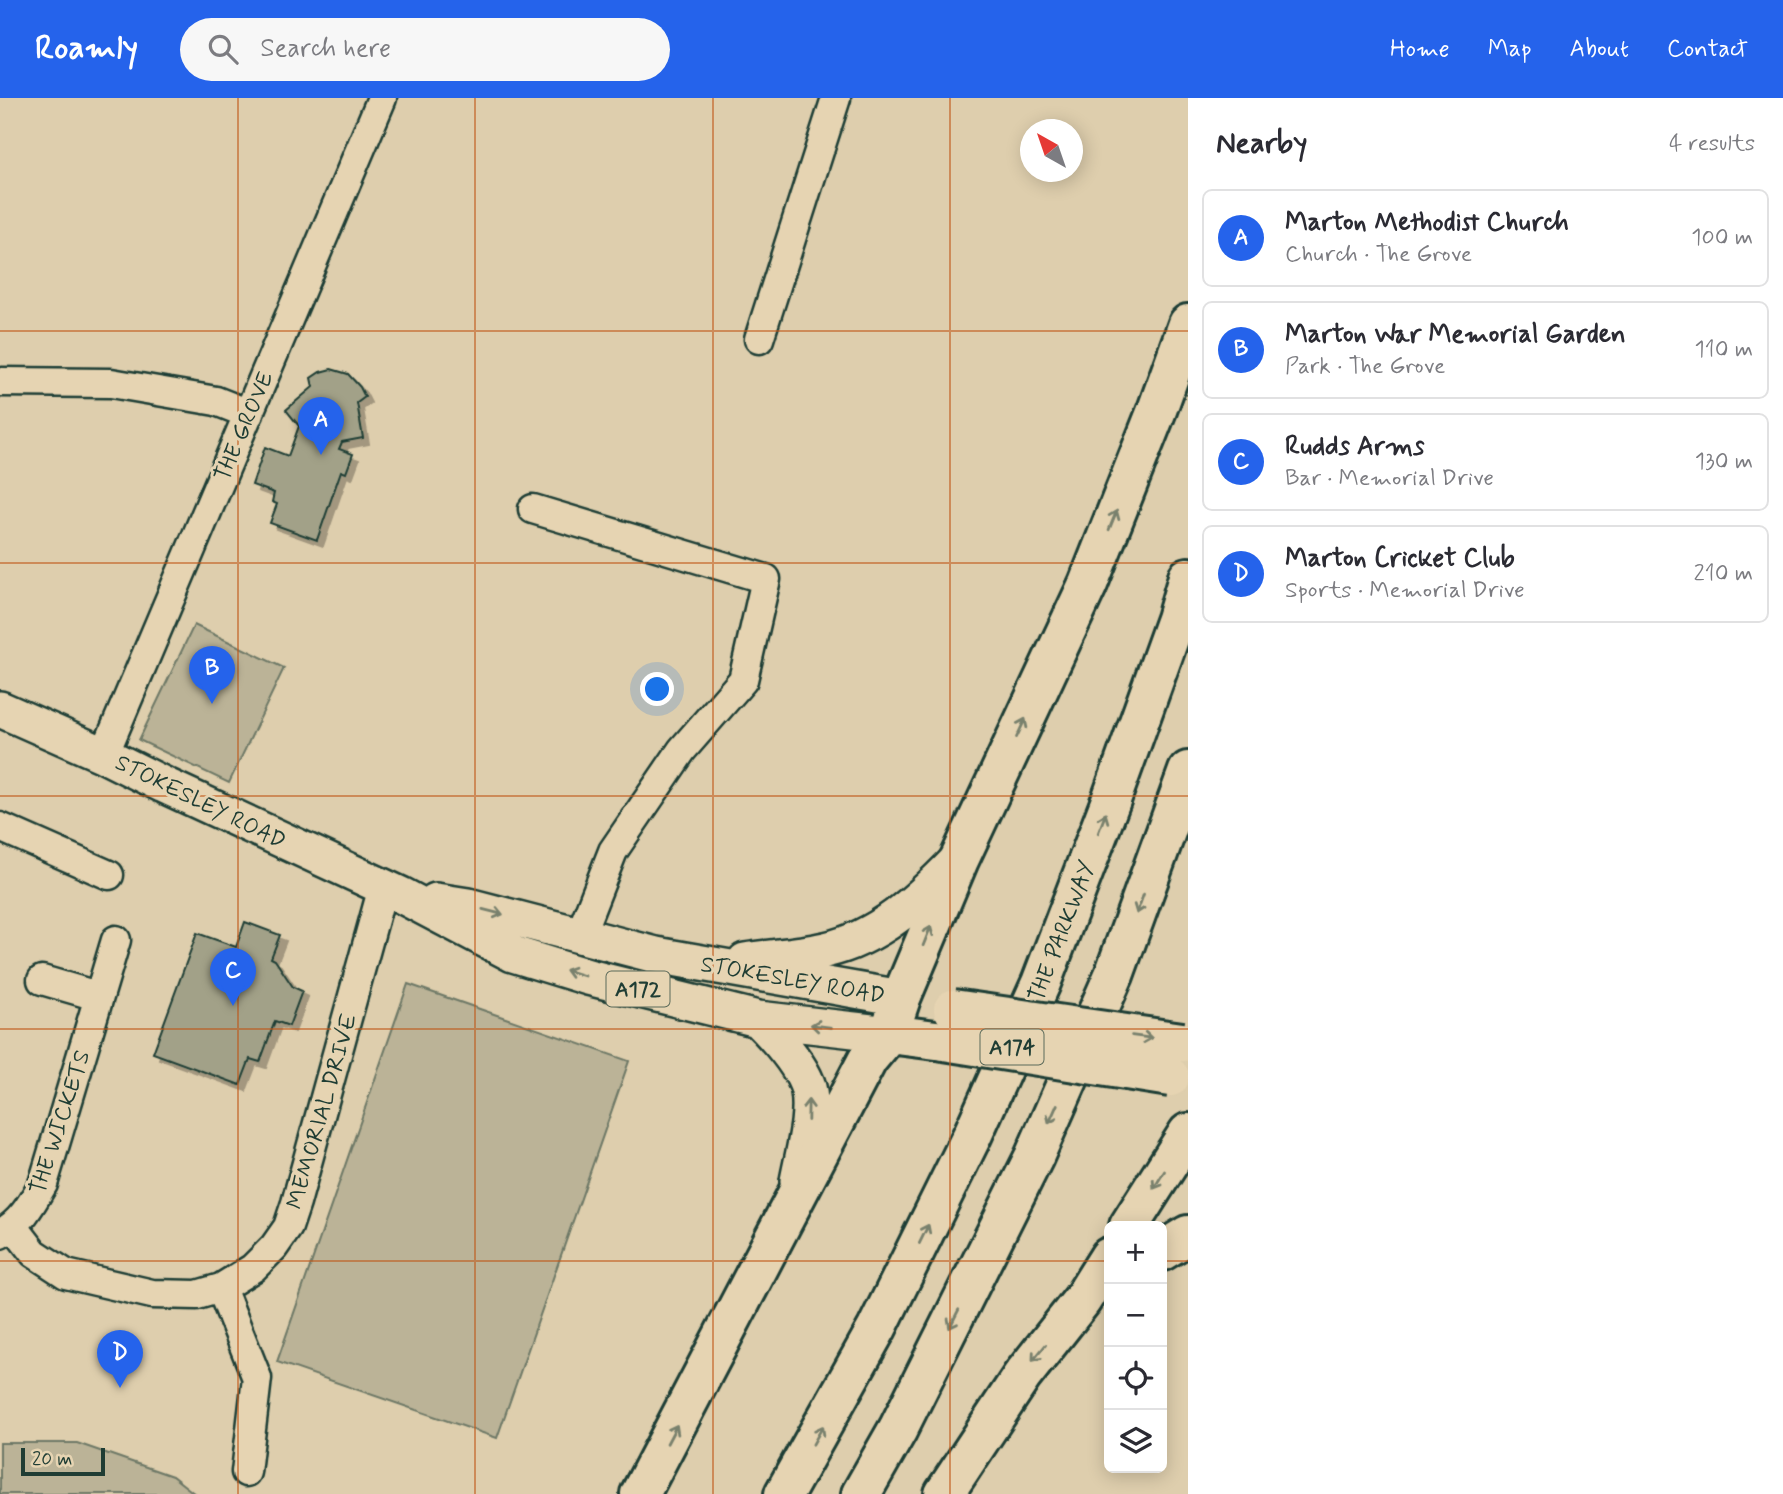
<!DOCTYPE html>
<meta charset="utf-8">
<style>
:root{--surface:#fff;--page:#f7f7f7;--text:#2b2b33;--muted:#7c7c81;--line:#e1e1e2;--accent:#2563eb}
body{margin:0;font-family:Mynerve,sans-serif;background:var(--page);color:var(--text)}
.controls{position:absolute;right:21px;bottom:21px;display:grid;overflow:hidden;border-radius:10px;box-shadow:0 4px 18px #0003}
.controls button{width:63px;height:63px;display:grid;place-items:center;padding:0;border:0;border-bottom:2px solid var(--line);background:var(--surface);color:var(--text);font:35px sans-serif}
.compass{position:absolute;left:1020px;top:21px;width:63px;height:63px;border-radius:50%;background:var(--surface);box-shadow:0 4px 18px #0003;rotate:320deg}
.scale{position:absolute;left:21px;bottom:18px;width:84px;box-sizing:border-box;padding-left:7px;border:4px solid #1f3d34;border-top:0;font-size:19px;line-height:24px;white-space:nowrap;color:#1f3d34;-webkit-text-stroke:5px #e6d4b2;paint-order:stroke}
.you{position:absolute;left:658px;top:592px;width:24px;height:24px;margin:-18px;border:5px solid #fff;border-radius:50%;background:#1a73e8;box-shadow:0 0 0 10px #1a73e833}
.badge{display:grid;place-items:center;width:46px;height:46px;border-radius:50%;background:var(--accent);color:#fff;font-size:23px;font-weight:700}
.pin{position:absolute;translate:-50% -58px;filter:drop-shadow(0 2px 4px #0008)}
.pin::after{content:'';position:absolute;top:37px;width:24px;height:21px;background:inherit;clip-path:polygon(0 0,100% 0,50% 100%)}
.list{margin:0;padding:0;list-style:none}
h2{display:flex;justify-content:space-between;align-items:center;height:91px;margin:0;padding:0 28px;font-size:30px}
h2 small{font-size:23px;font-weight:400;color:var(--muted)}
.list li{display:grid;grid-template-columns:46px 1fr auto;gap:21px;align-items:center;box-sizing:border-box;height:98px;margin:0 14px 14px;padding:0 14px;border:2px solid var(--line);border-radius:10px}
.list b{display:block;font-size:26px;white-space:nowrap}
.list p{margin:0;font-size:23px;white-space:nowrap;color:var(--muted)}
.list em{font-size:23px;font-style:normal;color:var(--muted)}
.icon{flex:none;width:38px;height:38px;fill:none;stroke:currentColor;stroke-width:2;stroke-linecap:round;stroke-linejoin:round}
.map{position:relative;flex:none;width:1188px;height:1396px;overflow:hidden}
header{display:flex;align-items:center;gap:42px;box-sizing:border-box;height:98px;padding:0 35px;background:var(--accent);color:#fff}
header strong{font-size:33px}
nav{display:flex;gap:38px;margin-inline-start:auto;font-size:24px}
.search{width:490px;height:63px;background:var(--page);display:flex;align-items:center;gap:18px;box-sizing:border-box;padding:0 24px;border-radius:38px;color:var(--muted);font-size:26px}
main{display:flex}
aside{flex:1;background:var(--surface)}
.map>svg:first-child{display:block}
.green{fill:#bbb397;stroke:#6d7866;stroke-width:2}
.building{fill:#a2a188;stroke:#1f3d34;stroke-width:2;filter:url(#shadow)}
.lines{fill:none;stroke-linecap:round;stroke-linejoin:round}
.minor-casing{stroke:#1f3d34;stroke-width:33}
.major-casing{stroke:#1f3d34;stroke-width:40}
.highway-casing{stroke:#1f3d34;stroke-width:44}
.minor{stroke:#e6d4b2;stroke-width:28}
.major{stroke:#e6d4b2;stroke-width:35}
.highway{stroke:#e6d4b2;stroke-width:38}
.highway-bridge-casing{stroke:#1f3d34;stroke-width:44;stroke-linecap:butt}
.highway-bridge{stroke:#e6d4b2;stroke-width:38}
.oneway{stroke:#79816d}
.grid{fill:none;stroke:#c05314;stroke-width:2;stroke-opacity:0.55}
.labels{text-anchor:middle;stroke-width:6;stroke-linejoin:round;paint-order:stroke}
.shield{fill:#e6d4b2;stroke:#5b6a5a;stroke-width:2}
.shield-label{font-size:21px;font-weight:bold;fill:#1f3d34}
.street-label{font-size:23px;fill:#1f3d34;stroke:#e6d4b2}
</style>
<header>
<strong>Roamly</strong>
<div class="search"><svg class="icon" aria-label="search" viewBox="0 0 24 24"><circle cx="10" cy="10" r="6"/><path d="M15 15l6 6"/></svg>Search here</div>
<nav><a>Home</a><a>Map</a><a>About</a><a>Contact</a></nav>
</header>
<main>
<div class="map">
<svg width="1188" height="1396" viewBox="0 0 1188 1396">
<defs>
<filter id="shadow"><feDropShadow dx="6" dy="6" stdDeviation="0" flood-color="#0004"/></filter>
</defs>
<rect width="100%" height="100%" fill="#decead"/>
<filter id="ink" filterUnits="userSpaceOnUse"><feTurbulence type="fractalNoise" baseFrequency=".0143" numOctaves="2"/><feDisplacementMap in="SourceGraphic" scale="14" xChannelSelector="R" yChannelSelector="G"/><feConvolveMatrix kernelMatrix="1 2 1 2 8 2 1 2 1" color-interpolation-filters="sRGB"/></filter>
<g filter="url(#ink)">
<path class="green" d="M194,527l90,43 -55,115 -90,-43z
M408,886l221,77 -132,377 -220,-76z
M0,1345h77l95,33 23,18h-195z"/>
<path class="building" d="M331,271l17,5 12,13 5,10 -8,6 6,35 -21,4 -3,7 14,5 -7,19 -5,-2 -24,69 -47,-17 7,-19 -5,-2 2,-9 -22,-8 13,-38 23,9 11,-30 -13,-16 27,-23 -2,-9 9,-6z
M245,824l35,13 -9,23 4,2 18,27 9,4 -13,35 -14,-5 -15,41 -10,-3 -10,26 -87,-32 44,-120 39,14z"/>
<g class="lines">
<defs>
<path id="minor" d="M759,241l77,-241
M0,284l111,1 105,18 33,13
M533,411l233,70 -23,101 -61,70 -69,101 -33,84
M104,657l278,-657
M0,729l109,48
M42,882l55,16
M14,1129l20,26 32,21 86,20 45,1 24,-7 32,-20 21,-21 14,-20 8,-24 87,-316
M0,1136c21,-11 31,-29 43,-50l73,-244
M221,1190l36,90 -11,94"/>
<path id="major" d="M0,611l104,46 60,30 237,110 112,59 75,23 170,42 131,15
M436,803l32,5 188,49 245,43
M745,863c26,-4 54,-5 80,-11 54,-12 94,-50 131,-88
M758,921c17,17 40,42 49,65 9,26 -4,70 -9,97"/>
<path id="highway" d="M889,936l55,7
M1129,1128l59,-93
M1162,1153l26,-16
M640,1396l228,-435 21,-25 12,-36 58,-138 129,-276 69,-174 31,-86
M784,1396l93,-166 96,-194 68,-151 70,-183 65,-181 12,-42
M861,1396l37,-65 136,-272 80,-182 74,-204
M944,1396l78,-118 60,-76 27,-43"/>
</defs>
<use href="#minor" class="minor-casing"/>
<use href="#major" class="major-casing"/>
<use href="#highway" class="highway-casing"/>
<use href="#minor" class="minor"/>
<use href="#major" class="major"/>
<use href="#highway" class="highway"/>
<defs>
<path id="highway-bridge" d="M953,911l229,33
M944,943l226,36"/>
</defs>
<use href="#highway-bridge" class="highway-bridge-casing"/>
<use href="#highway-bridge" class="highway-bridge"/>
</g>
<defs><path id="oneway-shaft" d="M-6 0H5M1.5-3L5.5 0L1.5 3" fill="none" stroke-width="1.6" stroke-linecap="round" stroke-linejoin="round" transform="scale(1.75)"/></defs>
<g class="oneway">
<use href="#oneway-shaft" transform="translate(1113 422) rotate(-68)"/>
<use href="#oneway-shaft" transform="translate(1021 630) rotate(-65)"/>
<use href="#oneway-shaft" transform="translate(1102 725) rotate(-69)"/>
<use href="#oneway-shaft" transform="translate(1140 806) rotate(110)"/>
<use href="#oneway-shaft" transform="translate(493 814) rotate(14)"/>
<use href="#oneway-shaft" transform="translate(927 838) rotate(-68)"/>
<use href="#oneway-shaft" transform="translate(575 875) rotate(-163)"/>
<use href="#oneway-shaft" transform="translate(821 928) rotate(-173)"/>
<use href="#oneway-shaft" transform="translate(1142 939) rotate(8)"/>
<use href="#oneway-shaft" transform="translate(808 1012) rotate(-89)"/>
<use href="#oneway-shaft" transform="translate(1053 1016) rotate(114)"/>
<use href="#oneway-shaft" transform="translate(1159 1082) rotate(122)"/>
<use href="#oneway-shaft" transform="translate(924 1136) rotate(-64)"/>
<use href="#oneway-shaft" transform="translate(954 1221) rotate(117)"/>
<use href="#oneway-shaft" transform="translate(1039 1255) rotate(129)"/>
<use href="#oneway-shaft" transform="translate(672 1336) rotate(-62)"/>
<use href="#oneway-shaft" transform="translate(818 1337) rotate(-61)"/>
</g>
</g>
<path class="grid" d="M238,0v1396M475,0v1396M713,0v1396M950,0v1396M0,233h1188M0,465h1188M0,698h1188M0,931h1188M0,1163h1109M1162,1163h26"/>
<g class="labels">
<g class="shield">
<rect x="606.5" y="873.5" width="63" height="35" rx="5"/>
<rect x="980.5" y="931.5" width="63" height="35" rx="5"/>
</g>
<g class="shield-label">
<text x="638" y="898">A172</text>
<text x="1012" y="956">A174</text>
</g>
<g class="street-label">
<text transform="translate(243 328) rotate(-67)" y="8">THE GROVE</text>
<text transform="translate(201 703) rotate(26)" y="8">STOKESLEY ROAD</text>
<text transform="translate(1061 833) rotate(-69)" y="8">THE PARKWAY</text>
<text transform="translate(793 881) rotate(10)" y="8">STOKESLEY ROAD</text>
<text transform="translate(321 1013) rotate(-74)" y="8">MEMORIAL DRIVE</text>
<text transform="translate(59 1024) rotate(-72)" y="8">THE WICKETS</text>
</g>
</g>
</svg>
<div class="controls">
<button>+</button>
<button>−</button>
<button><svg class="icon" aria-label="locate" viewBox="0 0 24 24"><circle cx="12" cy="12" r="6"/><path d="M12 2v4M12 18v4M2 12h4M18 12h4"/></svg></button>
<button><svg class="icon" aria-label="layers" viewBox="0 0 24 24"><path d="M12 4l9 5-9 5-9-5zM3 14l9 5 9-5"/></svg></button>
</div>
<svg class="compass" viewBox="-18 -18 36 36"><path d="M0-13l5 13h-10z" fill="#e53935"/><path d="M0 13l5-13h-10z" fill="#7c7c81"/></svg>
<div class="scale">20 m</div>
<div class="you"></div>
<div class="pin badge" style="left:321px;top:357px">A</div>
<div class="pin badge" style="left:212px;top:606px">B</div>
<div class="pin badge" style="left:233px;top:908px">C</div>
<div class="pin badge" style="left:120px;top:1290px">D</div>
</div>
<aside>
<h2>Nearby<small>4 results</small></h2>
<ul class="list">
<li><span class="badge">A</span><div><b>Marton Methodist Church</b><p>Church · The Grove</p></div><em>100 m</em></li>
<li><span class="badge">B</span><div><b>Marton War Memorial Garden</b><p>Park · The Grove</p></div><em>110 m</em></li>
<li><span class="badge">C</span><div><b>Rudds Arms</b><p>Bar · Memorial Drive</p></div><em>130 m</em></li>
<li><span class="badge">D</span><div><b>Marton Cricket Club</b><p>Sports · Memorial Drive</p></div><em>210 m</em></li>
</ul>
</aside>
</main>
